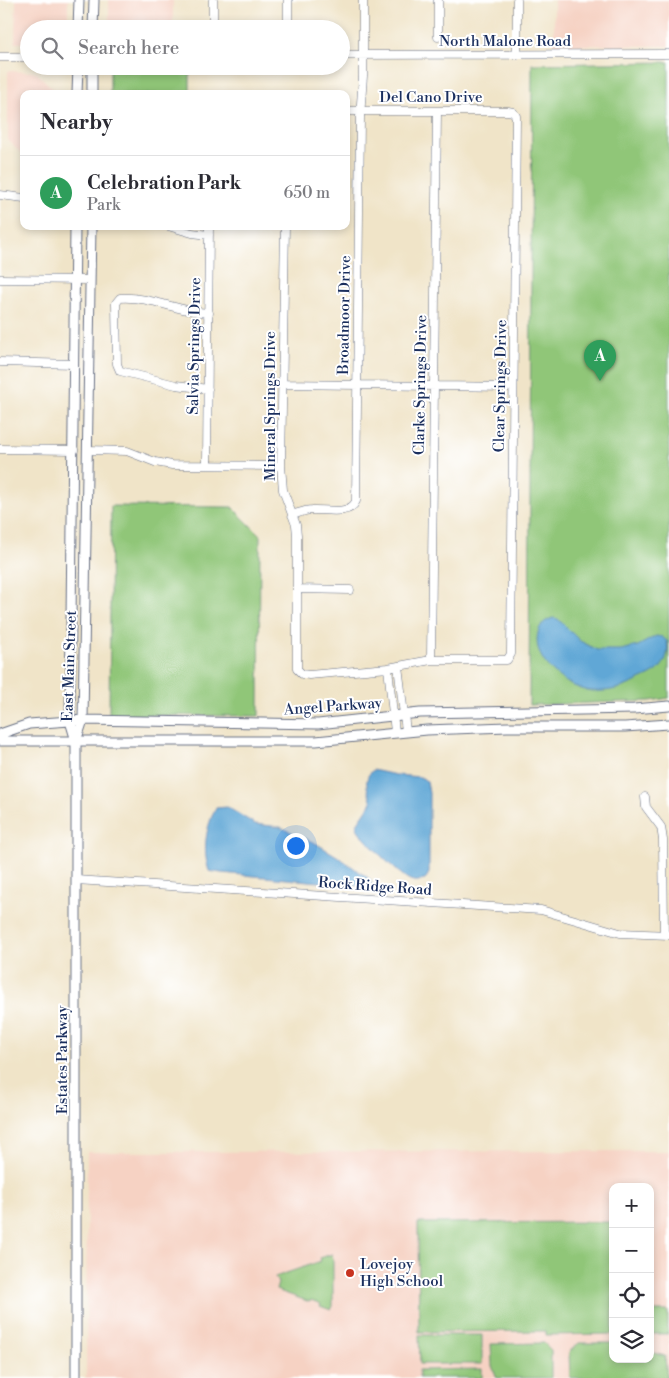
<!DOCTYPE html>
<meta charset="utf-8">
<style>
:root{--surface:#fff;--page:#f2f2f3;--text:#2b2b33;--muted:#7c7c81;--line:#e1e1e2;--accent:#c8321e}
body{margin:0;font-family:"Libre Bodoni",serif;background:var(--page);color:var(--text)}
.controls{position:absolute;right:15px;bottom:15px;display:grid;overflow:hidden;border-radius:10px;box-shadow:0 2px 8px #0003}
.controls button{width:45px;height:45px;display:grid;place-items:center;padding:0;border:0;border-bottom:1px solid var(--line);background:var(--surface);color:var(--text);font:25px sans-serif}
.you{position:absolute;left:295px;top:845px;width:18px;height:18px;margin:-12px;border:4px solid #fff;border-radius:50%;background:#1a73e8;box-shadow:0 0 0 8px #1a73e833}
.badge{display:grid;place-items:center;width:32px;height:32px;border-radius:50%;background:var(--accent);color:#fff;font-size:16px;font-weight:700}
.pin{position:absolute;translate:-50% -41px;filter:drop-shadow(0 1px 2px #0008)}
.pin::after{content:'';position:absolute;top:26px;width:18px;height:15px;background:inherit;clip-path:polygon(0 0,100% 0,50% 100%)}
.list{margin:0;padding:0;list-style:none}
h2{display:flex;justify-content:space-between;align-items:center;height:65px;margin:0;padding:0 20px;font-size:21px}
h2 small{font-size:16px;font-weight:400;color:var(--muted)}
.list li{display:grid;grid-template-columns:32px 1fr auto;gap:15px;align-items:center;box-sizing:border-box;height:75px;padding:0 20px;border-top:1px solid var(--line)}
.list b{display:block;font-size:19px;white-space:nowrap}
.list p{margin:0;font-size:16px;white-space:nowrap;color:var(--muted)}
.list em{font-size:16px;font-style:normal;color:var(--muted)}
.icon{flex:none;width:28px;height:28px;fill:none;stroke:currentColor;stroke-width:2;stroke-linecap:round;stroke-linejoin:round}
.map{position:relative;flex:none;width:669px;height:1378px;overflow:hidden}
.search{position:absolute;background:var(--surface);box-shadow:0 2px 8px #0003;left:20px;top:20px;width:330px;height:55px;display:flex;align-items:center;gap:12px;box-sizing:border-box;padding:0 18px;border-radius:28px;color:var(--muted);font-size:19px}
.panel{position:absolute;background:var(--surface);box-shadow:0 2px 8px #0003;left:20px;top:90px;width:330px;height:140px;border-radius:10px}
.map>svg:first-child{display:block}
.built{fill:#f6d2c3;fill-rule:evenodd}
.green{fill:#90c678;stroke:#567a6b}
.water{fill:#60a7d6;stroke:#3e6b9a}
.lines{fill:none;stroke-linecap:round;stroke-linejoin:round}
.minor-casing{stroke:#666e83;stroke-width:9}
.major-casing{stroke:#666e83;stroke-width:11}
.minor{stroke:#fff;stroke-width:8}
.major{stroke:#fff;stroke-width:9}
.poi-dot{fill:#c8321e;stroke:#fff;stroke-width:2}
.labels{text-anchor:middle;stroke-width:4;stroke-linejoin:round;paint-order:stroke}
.street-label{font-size:15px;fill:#1b2f5e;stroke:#fff}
.poi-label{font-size:15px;fill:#1b2f5e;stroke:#fff;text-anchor:start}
</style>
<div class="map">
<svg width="669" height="1378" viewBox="0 0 669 1378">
<rect width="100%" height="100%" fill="#fff"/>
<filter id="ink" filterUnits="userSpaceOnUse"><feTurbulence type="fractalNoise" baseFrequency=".02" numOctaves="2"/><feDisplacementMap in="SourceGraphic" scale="10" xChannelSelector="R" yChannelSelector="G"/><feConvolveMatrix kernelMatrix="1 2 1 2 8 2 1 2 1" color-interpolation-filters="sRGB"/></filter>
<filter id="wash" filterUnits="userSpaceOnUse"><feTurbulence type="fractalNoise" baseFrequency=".0096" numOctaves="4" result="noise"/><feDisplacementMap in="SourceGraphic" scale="20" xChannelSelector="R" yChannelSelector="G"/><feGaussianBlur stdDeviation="1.12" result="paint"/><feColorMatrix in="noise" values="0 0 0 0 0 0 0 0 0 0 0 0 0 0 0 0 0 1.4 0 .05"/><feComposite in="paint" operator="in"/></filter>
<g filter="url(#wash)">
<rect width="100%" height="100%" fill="#f0e4c8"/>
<path class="built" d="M16,0h52v29h-39v14h-14z
M109,0h64v29h-64z
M554,0h115v46l-115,-1z
M8,71l28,1 22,22h-34v59h-3l-13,-13z
M669,1151v227h-583l1,-226zM613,1187h37v172h-37z"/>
<path class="green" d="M669,62v636l-19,3 -121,4 3,-641z
M110,66h80v28h-80z
M111,506l121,1 28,28 -1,181 -150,-1z
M613,1222v112l-67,1v-4l-127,1 -1,-109z
M332,1254l1,5v47l-2,4 -11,-4 1,-2 -10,-4 -1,2 -34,-12 2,-7 -3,-6 46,-16 -1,-3z
M650,1311h18v23h-18z
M419,1335h63v29h-62z
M544,1343l7,7v28h-54l-5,-12 -1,-22z
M579,1343h34v16h37v-7l15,4 2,22h-97l-1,-26z
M482,1369v9h-63v-8z"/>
<path class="water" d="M553,618l5,1 22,22 17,9h24l17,-4 18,-10 6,1 5,4c2,12 -1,22 -10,30 -7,5 -16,8 -24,12 -13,6 -26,9 -41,8 -25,-2 -61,-30 -54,-58 2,-8 6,-12 15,-15z
M373,770l23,5 24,2 4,2 3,3 2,11v80l-4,7c-5,1 -10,2 -15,0 -11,-5 -47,-41 -53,-52v-4l15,-22c-4,-11 -10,-23 1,-32z
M227,807l28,17 25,3 37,17 20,12 34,24 1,5 -9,1 -142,-13 -12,-2c-7,-21 -3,-45 7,-63z"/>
</g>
<g filter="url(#ink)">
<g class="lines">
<defs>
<path id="minor" d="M213,0v29
M288,0v29
M438,0v37
M517,0v55
M341,55l328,-1
M0,57h29
M0,195l24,3
M168,226l24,7 17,2
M285,226l-4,240 2,24 13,35 1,10v134l5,5 7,1 79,-7 43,-8h76l4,-6 5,-538 -3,-4 -5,-1h-162
M0,279l90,1
M0,362l74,2
M283,384l230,3
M208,389l-32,-4 -56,-14 -3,-7 -1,-61 4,-5c31,-2 58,14 89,15
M0,449l74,1
M87,450l40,1 28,11 17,3 109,1
M207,465l2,-239
M292,515c7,-2 13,-5 20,-5 13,-1 38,6 44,-9l4,-384 3,-41v-76
M297,589l53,1
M431,660l6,-549
M398,666l8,65
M388,668l7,64
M645,797l1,10 15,20 2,13 1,94
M76,880l465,30 79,23 49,2"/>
<path id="major" d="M78,29l1,-29
M93,29l1,-29
M77,94l1,-28
M92,94v-28
M75,226l-5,495 6,20v637
M0,734l29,-10 54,-4 235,4 102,-11 214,-4 35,-3
M0,741h316l111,-11 80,-3h118l44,-3
M76,741l7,-21 8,-494"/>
</defs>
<use href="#minor" class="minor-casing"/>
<use href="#major" class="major-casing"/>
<use href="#minor" class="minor"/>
<use href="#major" class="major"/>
</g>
</g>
<circle class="poi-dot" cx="350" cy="1273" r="5"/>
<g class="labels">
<g class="street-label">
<text x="505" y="46">North Malone Road</text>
<text x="431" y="102">Del Cano Drive</text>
<text transform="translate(344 315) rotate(-89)" y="5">Broadmoor Drive</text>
<text transform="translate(194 346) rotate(-89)" y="5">Salvia Springs Drive</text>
<text transform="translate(420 385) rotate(-89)" y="5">Clarke Springs Drive</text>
<text transform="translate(500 386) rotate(-89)" y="5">Clear Springs Drive</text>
<text transform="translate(270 406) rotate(-90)" y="5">Mineral Springs Drive</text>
<text transform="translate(69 666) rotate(-88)" y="5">East Main Street</text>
<text transform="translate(333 706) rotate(-4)" y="5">Angel Parkway</text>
<text transform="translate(375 886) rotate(4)" y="5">Rock Ridge Road</text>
<text transform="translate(62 1060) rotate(-90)" y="5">Estates Parkway</text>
</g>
<g class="poi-label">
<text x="360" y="1269">Lovejoy<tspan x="360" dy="17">High School</tspan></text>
</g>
</g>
</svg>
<div class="controls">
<button>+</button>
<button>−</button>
<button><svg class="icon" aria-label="locate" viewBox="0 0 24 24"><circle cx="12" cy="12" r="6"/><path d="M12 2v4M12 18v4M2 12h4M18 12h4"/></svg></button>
<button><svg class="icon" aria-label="layers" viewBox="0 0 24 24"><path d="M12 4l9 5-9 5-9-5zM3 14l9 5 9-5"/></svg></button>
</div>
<div class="you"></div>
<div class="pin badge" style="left:600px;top:381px;background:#2e9e5b">A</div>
<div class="search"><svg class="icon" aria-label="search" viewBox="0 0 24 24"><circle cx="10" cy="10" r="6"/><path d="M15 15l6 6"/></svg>Search here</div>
<section class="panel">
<h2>Nearby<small></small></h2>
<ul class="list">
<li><span class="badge" style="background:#2e9e5b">A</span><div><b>Celebration Park</b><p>Park</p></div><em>650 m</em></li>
</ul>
</section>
</div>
